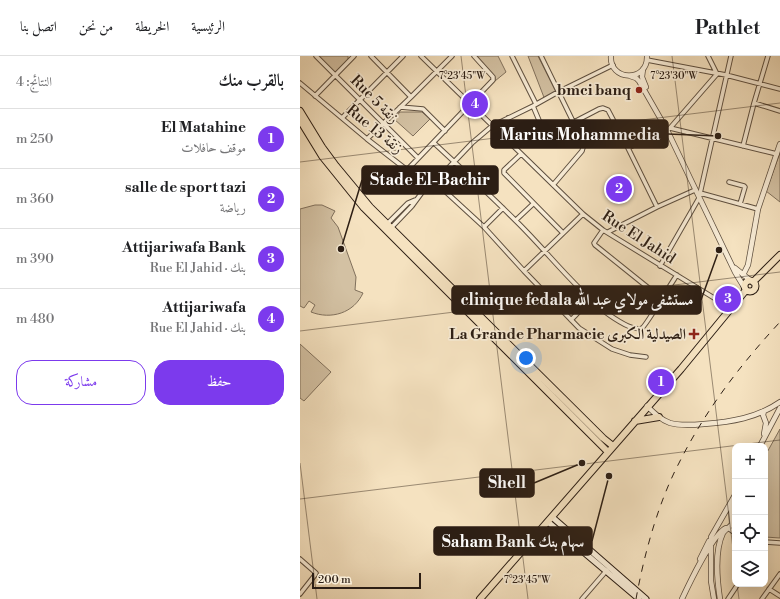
<!DOCTYPE html>
<html lang="ar">
<meta charset="utf-8">
<style>
:root{--surface:#fff;--page:#f2f2f2;--text:#202124;--muted:#757577;--line:#e0e0e0;--accent:#7c3aed}
body{margin:0;font-family:"Libre Bodoni",Amiri,serif;background:var(--page);color:var(--text);direction:rtl}
.controls{position:absolute;right:12px;bottom:12px;display:grid;overflow:hidden;border-radius:8px;box-shadow:0 4px 16px #0002}
.controls button{width:36px;height:36px;display:grid;place-items:center;padding:0;border:0;border-bottom:1px solid var(--line);background:var(--surface);color:var(--text);font:20px sans-serif}
.scale{position:absolute;left:12px;bottom:10px;width:109px;box-sizing:border-box;padding-left:4px;border:2px solid #2c1e14;border-top:0;font-size:11px;line-height:14px;white-space:nowrap;color:#2c1e14;-webkit-text-stroke:3px #f8ecd6;paint-order:stroke}
.you{position:absolute;left:226px;top:302px;width:14px;height:14px;margin:-10px;border:3px solid #fff;border-radius:50%;background:#1a73e8;box-shadow:0 0 0 6px #1a73e833}
.badge{display:grid;place-items:center;width:26px;height:26px;border-radius:50%;background:var(--accent);color:#fff;font-size:13px;font-weight:700}
.pin{position:absolute;translate:-50% -50%;border:2px solid #fff;box-shadow:0 1px 4px #0006}
.list{margin:0;padding:0;list-style:none}
h2{display:flex;justify-content:space-between;align-items:center;height:52px;margin:0;padding:0 16px;font-size:17px}
h2 small{font-size:13px;font-weight:400;color:var(--muted)}
.list li{display:grid;grid-template-columns:26px 1fr auto;gap:12px;align-items:center;box-sizing:border-box;height:60px;padding:0 16px;border-top:1px solid var(--line)}
.list b{display:block;font-size:15px;white-space:nowrap}
.list p{margin:0;font-size:13px;white-space:nowrap;color:var(--muted)}
.list em{font-size:13px;font-style:normal;color:var(--muted)}
.actions{display:flex;gap:8px;padding:12px 16px}
.actions a{flex:1;padding:9px 0;border:1px solid var(--accent);border-radius:16px;text-align:center;font-size:14px;color:var(--accent)}
.actions .main{background:var(--accent);color:#fff}
.icon{flex:none;width:22px;height:22px;fill:none;stroke:currentColor;stroke-width:2;stroke-linecap:round;stroke-linejoin:round}
.map{position:relative;flex:none;width:480px;height:543px;overflow:hidden;direction:ltr}
header{display:flex;align-items:center;gap:24px;box-sizing:border-box;height:56px;padding:0 20px;background:var(--surface);border-bottom:1px solid var(--line)}
header strong{font-size:19px}
nav{display:flex;gap:22px;margin-inline-start:auto;font-size:14px}
main{display:flex}
aside{flex:1;background:var(--surface)}
.map>svg:first-child{display:block}
.green{fill:#d3c1a3;stroke:#80705c}
.lines{fill:none;stroke-linecap:round;stroke-linejoin:round}
.minor-casing{stroke:#5e4f3f;stroke-width:5.5}
.tertiary-casing{stroke:#5e4f3f;stroke-width:6}
.secondary-casing{stroke:#2c1e14;stroke-width:7}
.primary-casing{stroke:#2c1e14;stroke-width:8}
.minor{stroke:#f8ecd6;stroke-width:3.5}
.tertiary{stroke:#f8ecd6;stroke-width:4.5}
.secondary{stroke:#f8ecd6;stroke-width:5}
.primary{stroke:#f5e2c0;stroke-width:6}
.rail{stroke:#2c1e14;stroke-width:1;stroke-dasharray:7 7;stroke-linecap:butt}
.ticks{fill:none;stroke:#2c1e14;stroke-width:1;stroke-opacity:0.45}
.poi-dot{fill:#8f2418;stroke:#f8ecd6;stroke-width:1.5}
.labels{text-anchor:middle;stroke-width:3.5;stroke-linejoin:round;paint-order:stroke}
.poi-label{font-size:15px;font-weight:bold;fill:#2c1e14;stroke:#f8ecd6;text-anchor:end}
.street-label{font-size:15px;fill:#2c1e14;stroke:#f8ecd6}
.ticks-label{font-size:10px;text-anchor:middle;fill:#2c1e14;stroke:#f8ecd6;stroke-width:3.5;stroke-linejoin:round;paint-order:stroke}
.leader{fill:none;stroke:#2c1e14;stroke-width:1.5}
.callout-dot{fill:#2c1e14;stroke:#f8ecd6;stroke-width:1.5}
.callout{fill:#2c1e14;stroke:#2c1e14;stroke-width:1.5}
.callout-label{font-size:16px;text-anchor:middle;font-weight:bold;fill:#fff}
</style>
<header>
<strong>Pathlet</strong>
<nav><a>الرئيسية</a><a>الخريطة</a><a>من نحن</a><a>اتصل بنا</a></nav>
</header>
<main>
<div class="map">
<svg width="480" height="543" viewBox="0 0 480 543">
<rect width="100%" height="100%" fill="#f5e2c0"/>
<filter id="stains"><feTurbulence type="fractalNoise" baseFrequency=".005" numOctaves="4"/><feColorMatrix values="0 0 0 0 .2 0 0 0 0 .09 0 0 0 0 .02 0 0 0 .5 -.17"/></filter>
<radialGradient id="worn" r=".72"><stop offset=".6" stop-color="#630" stop-opacity="0"/><stop offset="1" stop-color="#630" stop-opacity=".3"/></radialGradient>
<path class="green" d="M19,0h29v4l-12,13z
M175,0h23l8,16 -11,9 -20,-22z
M228,0h10l18,36 -11,8z
M100,56h22l8,7 -17,17 -19,-17z
M480,97v49l-14,-11z
M15,149h7l13,6 -4,7 7,9 18,50 -1,13 8,3c-9,20 -32,27 -52,19l4,-7 -6,-4 -5,7 -4,-2v-97z
M0,288l31,28 -27,29 -4,-3z
M480,373v109l-15,-1v-81z"/>
<g class="lines">
<defs>
<path id="minor" d="M16,0l102,102
M71,0l40,41
M121,0l162,158 20,16 129,79
M212,0l24,48
M241,0l43,88 -2,7 -29,34
M347,4l79,15 54,14
M0,27l67,56 40,31 19,17 9,-5 37,-39 20,-17 41,-20 25,-14 55,-27
M15,40l39,-40
M454,47l26,8
M233,50l13,31 -1,7
M100,51l23,2 22,22
M42,62l61,-62
M274,66l25,-13 4,-1 5,2 20,38 29,59
M370,72l47,-54 -9,-18
M205,82v-15l3,-5
M67,83l44,-42 41,-41
M134,87c27,25 55,51 81,77 30,29 57,65 89,91 8,6 28,21 38,17 4,-2 29,-45 35,-53
M443,90l11,-43 14,-47
M328,92l42,-20 107,26
M221,98l-17,16v3l59,60
M107,114l86,-90v-3l-19,-21
M135,126l49,45 40,44 55,57 33,21 18,6 16,2
M429,126l15,4 1,1 -5,17
M400,137l58,16
M216,164l17,-16
M86,169l22,-22 7,-3
M184,171l19,-19
M90,173l22,-23 14,-19
M303,174l-9,13 1,2 66,53
M308,176l49,-25 38,-17
M360,210l39,-68 32,-142
M224,215l59,-57
M271,264l20,-21
M428,472l7,5
M465,486l15,1
M0,503l16,14 -1,2 -15,19
M469,533l11,7
M282,543l25,-29
M428,543l10,-15
M462,543l18,-25"/>
<path id="tertiary" d="M311,0c-2,25 37,27 36,0
M343,13l-1,8 4,10
M330,20l6,2 3,3 28,49 68,142 9,15
M435,212l15,12
M443,219l5,-10 10,-56 22,-65
M347,350c7,7 14,14 23,17 10,3 23,2 34,1 27,-2 53,-6 76,-22
M464,355l-1,4 3,8 -2,11
M460,390l20,-38
M400,503l9,-18
M382,543c7,-15 31,-65 44,-71
M414,543l-3,-18v-44l24,-42
M420,543c-3,-20 -6,-47 3,-66 3,-4 6,-5 9,-9l-1,-20"/>
<path id="secondary" d="M252,461l94,82
M248,466l91,77"/>
<path id="primary" d="M0,55l22,36 14,19 34,41 233,231 10,8
M0,64l22,36 42,52 244,244
M444.5 230a5.5 5.5 0 1 1 11 0a5.5 5.5 0 1 1-11 0Z
M453,226l27,-27
M335,365l24,-4
M180,543l201,-230 65,-79"/>
</defs>
<use href="#minor" class="minor-casing"/>
<use href="#tertiary" class="tertiary-casing"/>
<use href="#secondary" class="secondary-casing"/>
<use href="#primary" class="primary-casing"/>
<use href="#minor" class="minor"/>
<use href="#tertiary" class="tertiary"/>
<use href="#secondary" class="secondary"/>
<use href="#primary" class="primary"/>
<path class="rail" d="M336,543c8,-44 22,-96 43,-136 26,-52 61,-98 101,-141"/>
</g>
<path class="ticks" d="M161,0l67,543M372,0l63,509M0,106l480,-59M0,275l480,-59M0,407l17,136M0,443l480,-59M437,528l2,15"/>
<g class="poi-dot">
<circle cx="339" cy="34" r="4"/>
<path d="M392 272h4v4h4v4h-4v4h-4v-4h-4v-4h4z"/>
</g>
<g class="labels">
<g class="poi-label">
<text x="331" y="39">bmci banq</text>
<text x="386" y="283">La Grande Pharmacie الصيدلية الكبرى</text>
</g>
<g class="street-label">
<text transform="translate(75 43) rotate(45)" y="5">Rue 5 زنقة</text>
<text transform="translate(75 73) rotate(39)" y="5">Rue 13 زنقة</text>
<text transform="translate(339 181) rotate(33)" y="5">Rue El Jahid</text>
</g>
</g>
<g class="ticks-label">
<text x="162" y="23">7°23'45"W</text>
<text x="374" y="23">7°23'30"W</text>
<text x="227" y="527">7°23'45"W</text>
</g>
<path class="leader" d="M418 80L368 78M41 193L62 124M419 194L401 244M282 407L234 427M309 420L292 485"/>
<g class="callout-dot">
<circle cx="418" cy="80" r="4"/>
<circle cx="41" cy="193" r="4"/>
<circle cx="419" cy="194" r="4"/>
<circle cx="282" cy="407" r="4"/>
<circle cx="309" cy="420" r="4"/>
</g>
<g class="callout">
<rect x="191" y="64" width="177" height="28" rx="4"/>
<rect x="62" y="110" width="136" height="28" rx="4"/>
<rect x="152" y="230" width="249" height="28" rx="4"/>
<rect x="180" y="413" width="54" height="28" rx="4"/>
<rect x="134" y="471" width="158" height="28" rx="4"/>
</g>
<g class="callout-label">
<text x="280" y="84">Marius Mohammedia</text>
<text x="130" y="129">Stade El-Bachir</text>
<text x="277" y="249">clinique fedala مستشفى مولاي عبد الله</text>
<text x="207" y="432">Shell</text>
<text x="213" y="491">Saham Bank سهام بنك</text>
</g>
<rect width="100%" height="100%" filter="url(#stains)"/>
<rect width="100%" height="100%" fill="url(#worn)"/>
</svg>
<div class="controls">
<button>+</button>
<button>−</button>
<button><svg class="icon" aria-label="locate" viewBox="0 0 24 24"><circle cx="12" cy="12" r="6"/><path d="M12 2v4M12 18v4M2 12h4M18 12h4"/></svg></button>
<button><svg class="icon" aria-label="layers" viewBox="0 0 24 24"><path d="M12 4l9 5-9 5-9-5zM3 14l9 5 9-5"/></svg></button>
</div>
<div class="scale">200 m</div>
<div class="you"></div>
<div class="pin badge" style="left:361px;top:326px">1</div>
<div class="pin badge" style="left:319px;top:133px">2</div>
<div class="pin badge" style="left:428px;top:243px">3</div>
<div class="pin badge" style="left:175px;top:48px">4</div>
</div>
<aside>
<h2>بالقرب منك<small>النتائج: 4</small></h2>
<ul class="list">
<li><span class="badge">1</span><div><b>El Matahine</b><p>موقف حافلات</p></div><em>250 m</em></li>
<li><span class="badge">2</span><div><b>salle de sport tazi</b><p>رياضة</p></div><em>360 m</em></li>
<li><span class="badge">3</span><div><b>Attijariwafa Bank</b><p>بنك · Rue El Jahid</p></div><em>390 m</em></li>
<li><span class="badge">4</span><div><b>Attijariwafa</b><p>بنك · Rue El Jahid</p></div><em>480 m</em></li>
</ul>
<div class="actions"><a class="main">حفظ</a><a>مشاركة</a></div>
</aside>
</main>
